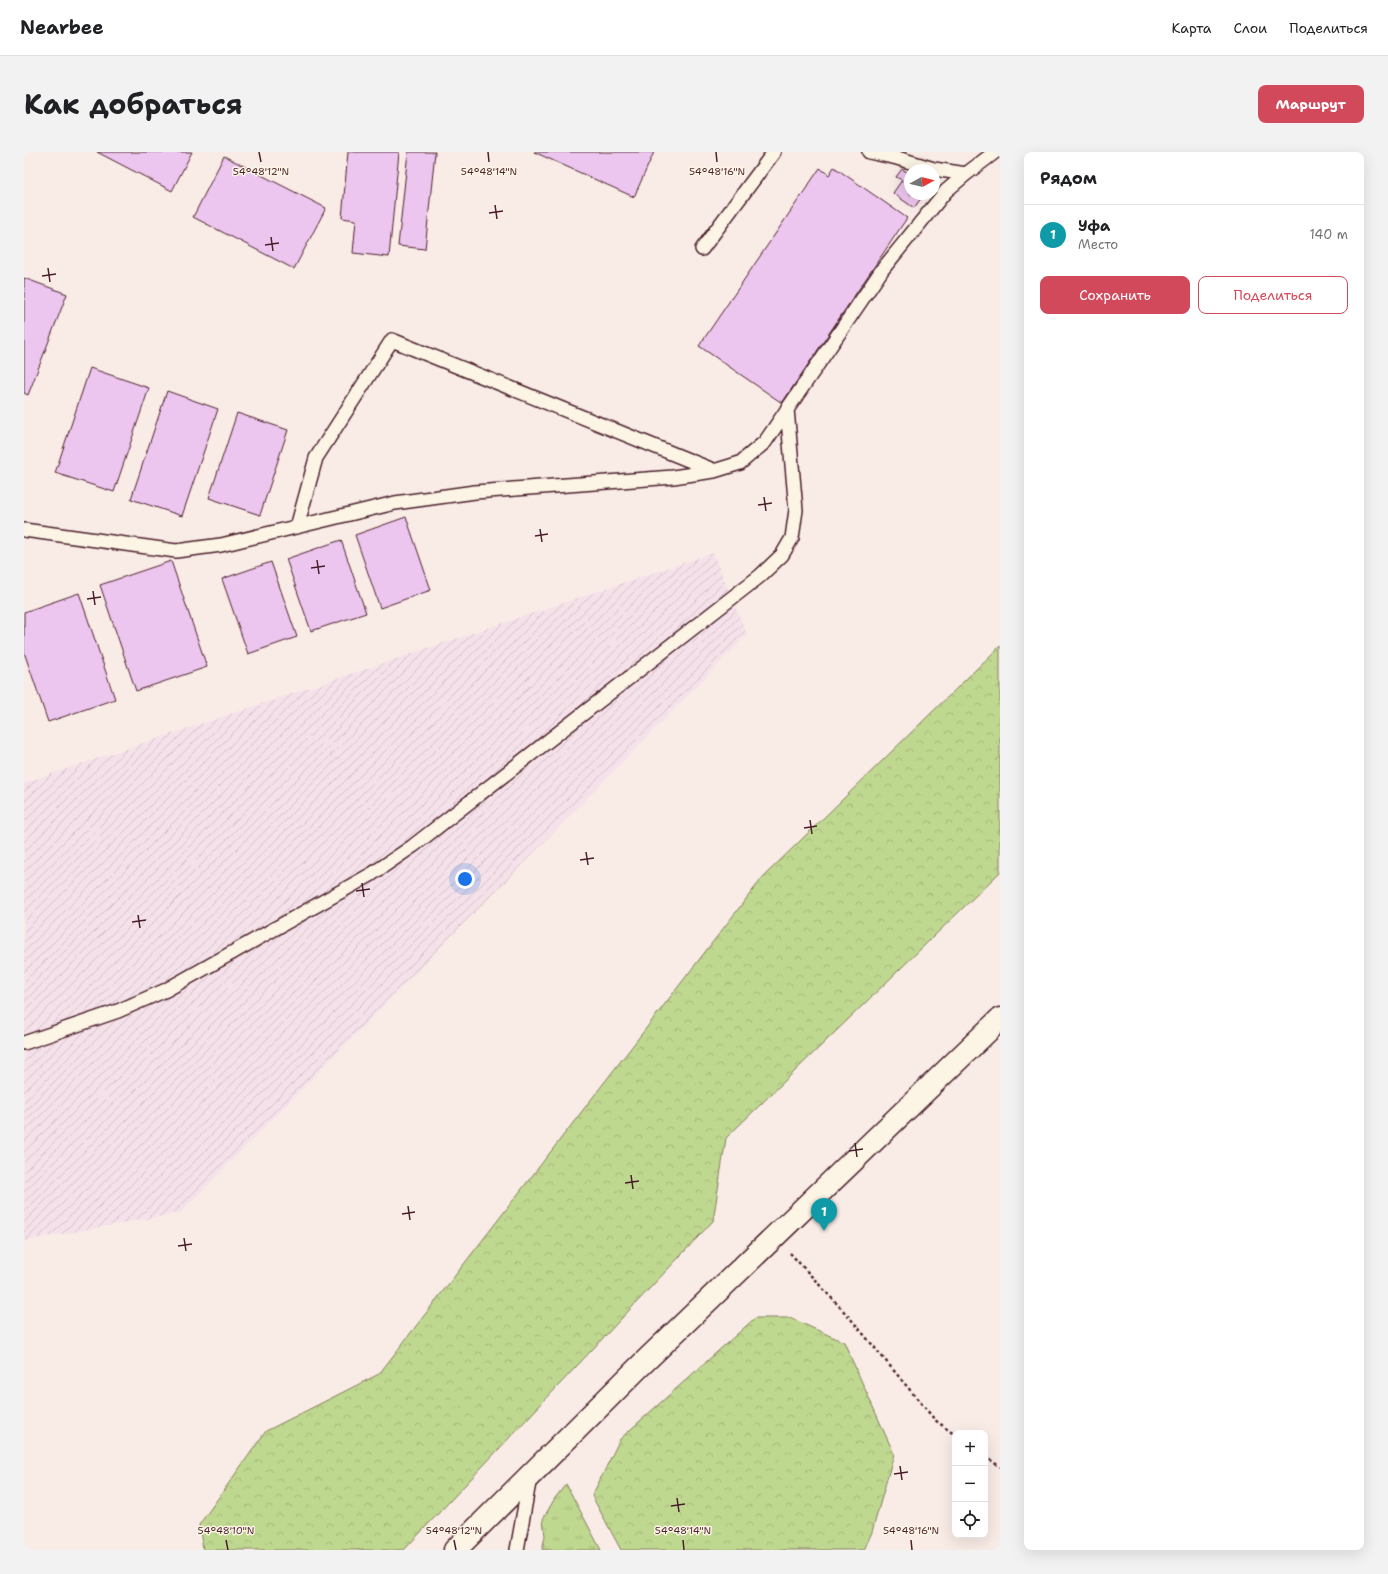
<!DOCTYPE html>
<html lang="ru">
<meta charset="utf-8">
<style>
:root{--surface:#fff;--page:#f2f2f2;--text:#202124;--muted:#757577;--line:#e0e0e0;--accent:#d1495b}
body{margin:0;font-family:"Shantell Sans",sans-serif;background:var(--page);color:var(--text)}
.controls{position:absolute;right:12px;bottom:12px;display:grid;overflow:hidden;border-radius:8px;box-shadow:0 4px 16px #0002}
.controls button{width:36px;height:36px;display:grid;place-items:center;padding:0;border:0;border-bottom:1px solid var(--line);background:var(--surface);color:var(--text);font:20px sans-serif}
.compass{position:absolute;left:880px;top:12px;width:36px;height:36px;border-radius:50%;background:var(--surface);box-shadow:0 4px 16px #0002;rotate:82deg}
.you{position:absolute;left:441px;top:727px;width:14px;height:14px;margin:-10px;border:3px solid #fff;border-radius:50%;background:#1a73e8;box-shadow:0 0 0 6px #1a73e833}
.badge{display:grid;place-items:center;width:26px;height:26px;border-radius:50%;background:var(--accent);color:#fff;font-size:13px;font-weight:700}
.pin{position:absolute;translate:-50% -33px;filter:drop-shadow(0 1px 2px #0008)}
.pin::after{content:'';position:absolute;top:21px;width:14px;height:12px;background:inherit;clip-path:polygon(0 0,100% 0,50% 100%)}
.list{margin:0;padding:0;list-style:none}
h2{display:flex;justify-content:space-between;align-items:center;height:52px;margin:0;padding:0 16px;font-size:17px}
h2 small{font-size:13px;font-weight:400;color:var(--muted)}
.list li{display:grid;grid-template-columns:26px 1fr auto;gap:12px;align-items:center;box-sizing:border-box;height:60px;padding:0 16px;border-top:1px solid var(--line)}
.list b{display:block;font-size:15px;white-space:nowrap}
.list p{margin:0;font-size:13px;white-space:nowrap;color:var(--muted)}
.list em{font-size:13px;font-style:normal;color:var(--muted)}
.actions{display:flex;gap:8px;padding:12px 16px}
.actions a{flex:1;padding:9px 0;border:1px solid var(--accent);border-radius:8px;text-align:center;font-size:14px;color:var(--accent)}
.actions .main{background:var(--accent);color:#fff}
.icon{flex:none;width:22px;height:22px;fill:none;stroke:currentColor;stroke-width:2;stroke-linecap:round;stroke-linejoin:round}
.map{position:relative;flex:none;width:976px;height:1398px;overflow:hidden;border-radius:8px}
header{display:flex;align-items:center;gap:24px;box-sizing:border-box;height:56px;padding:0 20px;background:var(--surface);border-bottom:1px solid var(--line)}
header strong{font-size:19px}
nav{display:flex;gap:22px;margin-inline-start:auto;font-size:14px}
.intro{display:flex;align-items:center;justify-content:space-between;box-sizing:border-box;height:96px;padding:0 24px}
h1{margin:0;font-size:28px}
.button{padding:10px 18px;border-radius:8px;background:var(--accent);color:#fff;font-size:14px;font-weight:700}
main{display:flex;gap:24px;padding:0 24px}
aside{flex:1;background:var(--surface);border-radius:8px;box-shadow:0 4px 16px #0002}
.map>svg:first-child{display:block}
.industrial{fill:url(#industrial-furrows)}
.grass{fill:url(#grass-tufts);stroke:#847c5d}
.forest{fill:url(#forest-crowns);stroke:#847c5d}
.building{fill:#edc6ef;stroke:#4a1f2b}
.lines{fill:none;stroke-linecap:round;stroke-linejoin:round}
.service-casing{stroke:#4a1f2b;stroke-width:16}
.primary-casing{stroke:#4a1f2b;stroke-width:25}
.path{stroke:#4a1f2b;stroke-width:2.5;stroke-dasharray:3 3;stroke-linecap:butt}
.service{stroke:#fcf5e5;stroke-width:13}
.primary{stroke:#fcf5e5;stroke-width:22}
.ticks{fill:none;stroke:#4a1f2b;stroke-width:1.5}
.ticks-label{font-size:10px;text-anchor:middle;fill:#4a1f2b;stroke:#fcf5e5;stroke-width:3;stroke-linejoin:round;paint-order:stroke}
</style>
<header>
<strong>Nearbee</strong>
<nav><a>Карта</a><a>Слои</a><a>Поделиться</a></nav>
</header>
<div class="intro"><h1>Как добраться</h1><a class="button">Маршрут</a></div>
<main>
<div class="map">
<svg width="976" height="1398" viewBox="0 0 976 1398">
<defs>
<pattern id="industrial-furrows" width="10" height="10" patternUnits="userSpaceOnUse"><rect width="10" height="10" fill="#f5e1e9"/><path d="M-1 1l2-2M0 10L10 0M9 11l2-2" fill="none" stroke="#d4c1c8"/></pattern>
<pattern id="grass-tufts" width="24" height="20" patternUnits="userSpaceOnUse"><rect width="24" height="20" fill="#bfd88f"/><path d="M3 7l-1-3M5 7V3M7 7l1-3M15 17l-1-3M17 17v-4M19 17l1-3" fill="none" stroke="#a6b97c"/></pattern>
<pattern id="forest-crowns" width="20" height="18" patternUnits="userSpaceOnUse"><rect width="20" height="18" fill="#bfd88f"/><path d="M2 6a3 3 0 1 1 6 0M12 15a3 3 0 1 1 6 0" fill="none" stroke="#a6b97c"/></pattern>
</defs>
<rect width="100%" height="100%" fill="#f9ece7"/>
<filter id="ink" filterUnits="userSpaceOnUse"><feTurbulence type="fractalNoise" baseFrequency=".025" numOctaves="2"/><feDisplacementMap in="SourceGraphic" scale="8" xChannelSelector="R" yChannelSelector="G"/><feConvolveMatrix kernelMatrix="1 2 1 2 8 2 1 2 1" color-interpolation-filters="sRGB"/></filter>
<g filter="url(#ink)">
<path class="industrial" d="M689,401l34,82 -567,578 -156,28v-458z"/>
<path class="grass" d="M542,1332l35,66h-59l3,-14 -2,-17 12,-21z"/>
<path class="forest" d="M976,494v226l-274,266 -13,83 -309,329h-201l-4,-25 67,-94 113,-57 384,-497z
M731,1166h35l54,24 50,112 -22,78 -8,18h-243l-29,-54 28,-57z"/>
<path class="building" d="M73,0h95l-20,39z
M324,0h51l-10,105 -36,-4 3,-33 -14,-2z
M384,0h27l-10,97 -27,-3z
M510,0h120l-20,45z
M200,4l102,52 -32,61 -101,-52z
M810,15l73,51 -125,185 -83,-57 121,-178 9,7z
M878,17l8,5v20h14l-10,14 -21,-15 9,-13 -6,-3z
M0,126l43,16 -39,101 -4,-2z
M66,216l59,20 -35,104 -59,-19z
M143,239l51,18 -36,107 -51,-17z
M213,261l51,17 -28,85 -51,-17z
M382,365l25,73 -51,18 -25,-73z
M317,388l25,73 -55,18 -25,-72z
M147,409l36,106 -71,24 -36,-106z
M247,410l26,75 -49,17 -26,-75z
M55,441l36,106 -67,23 -24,-70v-40z"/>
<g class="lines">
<defs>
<path id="service" d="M845,0l28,6 37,11 32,5 29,-22
M678,97l72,-97
M273,375l19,-69 76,-118 321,130
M0,378l152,21 45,-6 174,-42 80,-11 198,-15 41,-6 26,-8 25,-21 117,-172 64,-79 20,-17
M0,891l94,-32 48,-21 206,-116 41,-28 347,-270 22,-21 10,-17 4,-28 -9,-101
M493,1398l13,-73"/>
<path id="primary" d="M431,1398l183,-182 362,-349"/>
</defs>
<use href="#service" class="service-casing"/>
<use href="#primary" class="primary-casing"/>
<path class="path" d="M766,1101l60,65 85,102 20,15
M961,1304l15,11"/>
<use href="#service" class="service"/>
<use href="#primary" class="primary"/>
</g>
</g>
<path class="ticks" d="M235,0l2,10M464,0l1,10M692,0l1,10M471,53l2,14M465,61l14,-2M247,85l2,14M241,93l14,-2M24,116l2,14M18,124l14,-2M740,345l2,14M734,353l14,-2M516,377l2,13M511,384l13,-2M293,408l2,14M287,416l14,-2M69,439l2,14M63,447l14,-2M786,668l2,14M780,676l13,-2M562,700l2,13M556,708l14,-2M338,731l2,14M332,739l14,-2M114,763l2,13M108,770l14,-2M831,991l2,14M825,999l14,-2M607,1023l2,14M601,1031l14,-2M384,1054l2,14M378,1062l13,-2M160,1086l2,13M154,1094l14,-2M876,1314l2,14M870,1322l14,-2M653,1346l2,14M647,1354l14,-2M202,1388l2,10M430,1388l2,10M659,1388l1,10M887,1388l1,10"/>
<g class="ticks-label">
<text x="237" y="23">54°48'12"N</text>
<text x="465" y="23">54°48'14"N</text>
<text x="693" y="23">54°48'16"N</text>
<text x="202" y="1382">54°48'10"N</text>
<text x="430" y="1382">54°48'12"N</text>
<text x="659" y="1382">54°48'14"N</text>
<text x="887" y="1382">54°48'16"N</text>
</g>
</svg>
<div class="controls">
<button>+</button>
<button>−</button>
<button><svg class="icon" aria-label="locate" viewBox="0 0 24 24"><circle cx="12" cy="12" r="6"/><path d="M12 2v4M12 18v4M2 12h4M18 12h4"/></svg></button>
</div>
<svg class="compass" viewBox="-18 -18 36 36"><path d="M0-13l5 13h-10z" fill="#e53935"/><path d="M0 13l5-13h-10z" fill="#757577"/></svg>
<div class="you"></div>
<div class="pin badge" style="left:800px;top:1079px;background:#0f9aa8">1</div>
</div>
<aside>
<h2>Рядом<small></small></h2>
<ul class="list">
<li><span class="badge" style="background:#0f9aa8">1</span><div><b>Уфа</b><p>Место</p></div><em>140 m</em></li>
</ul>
<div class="actions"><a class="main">Сохранить</a><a>Поделиться</a></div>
</aside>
</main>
